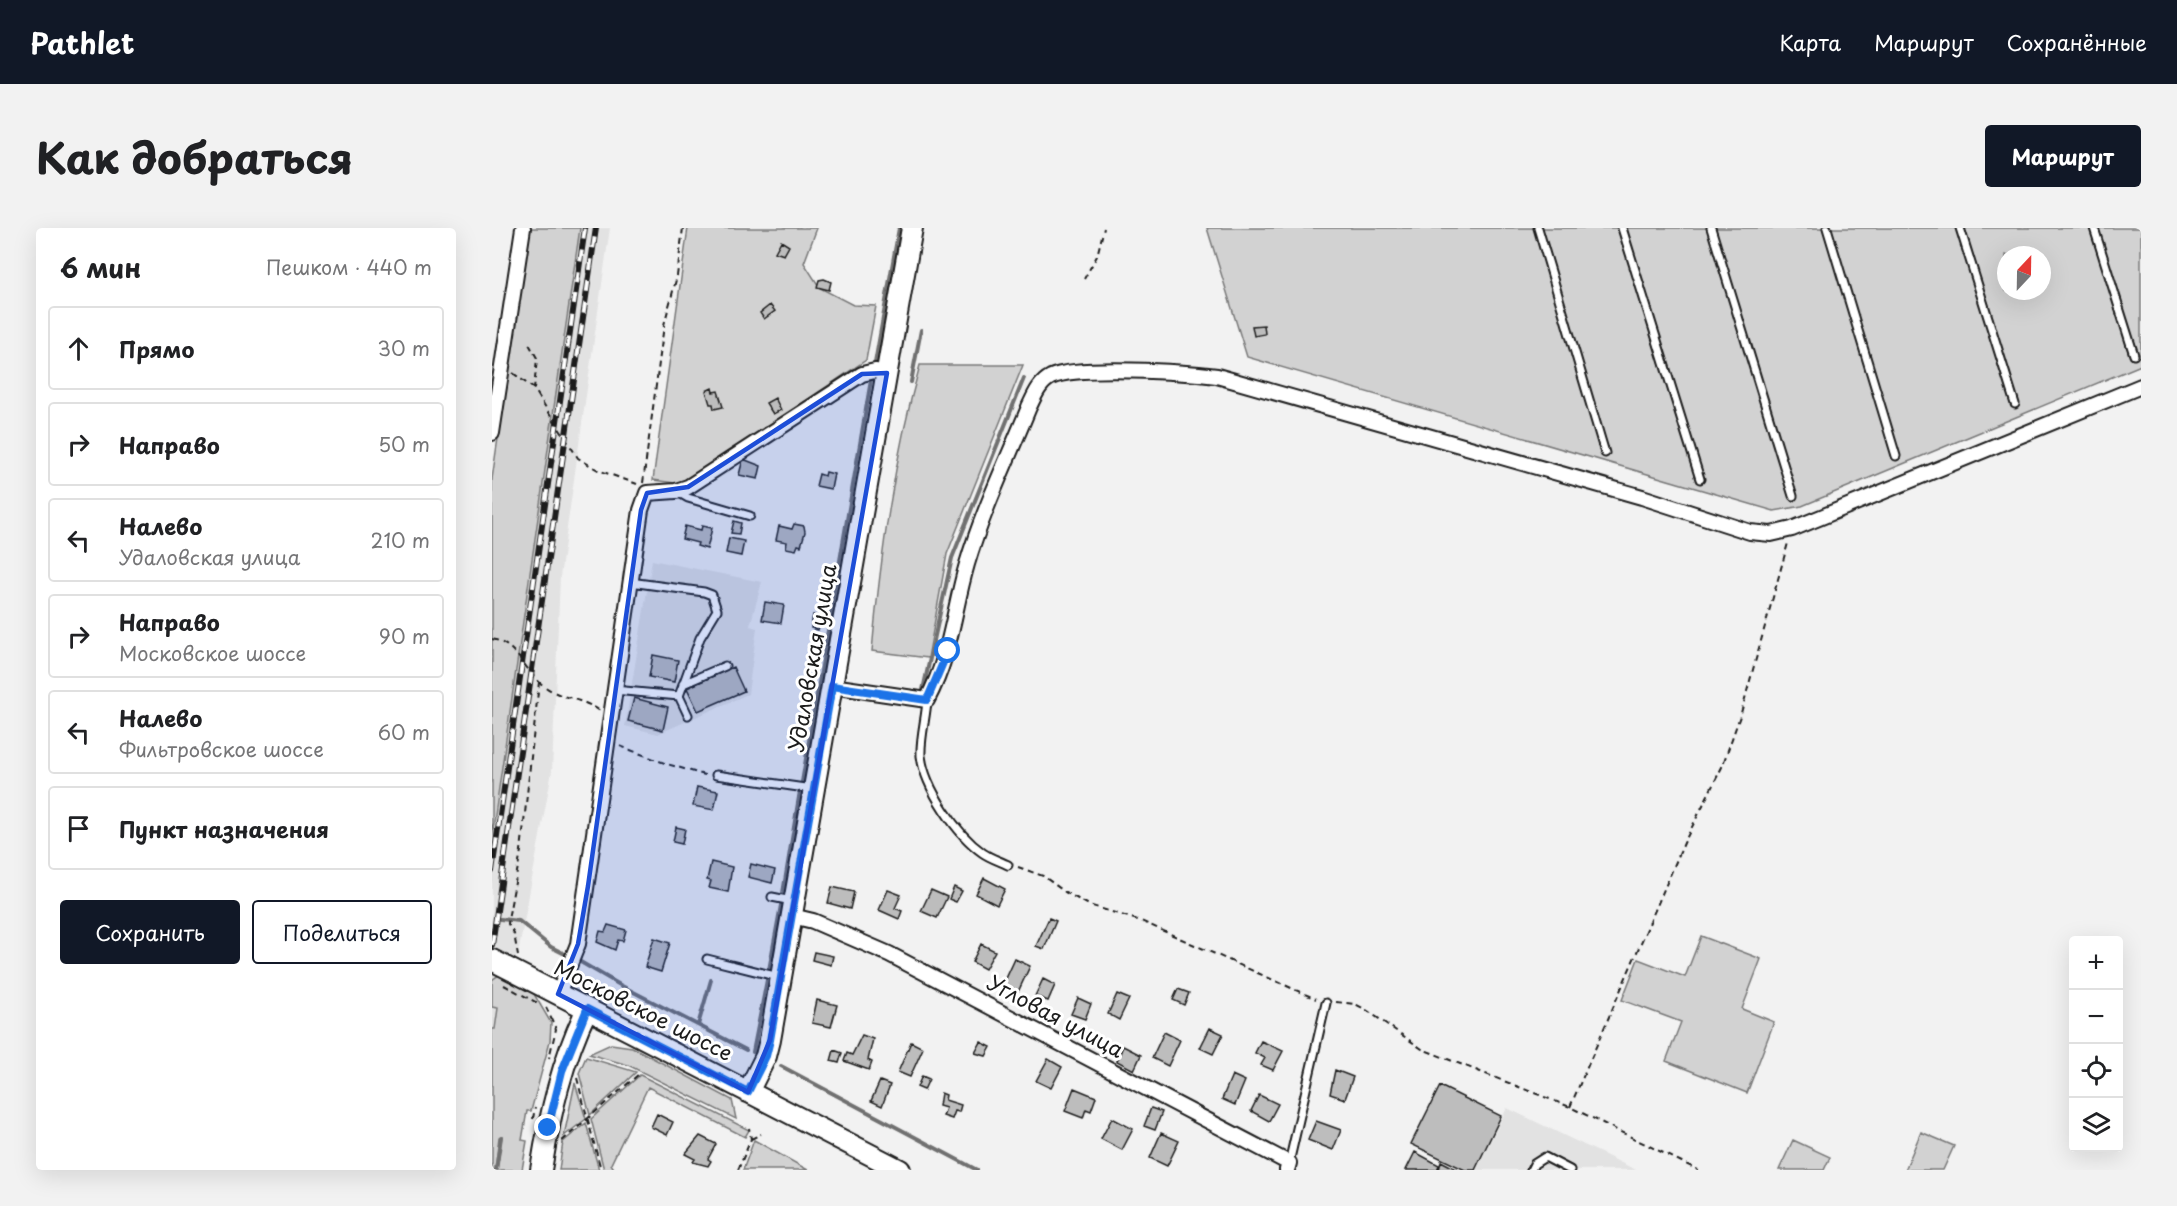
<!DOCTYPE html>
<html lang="ru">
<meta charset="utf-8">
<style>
:root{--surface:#fff;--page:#f2f2f2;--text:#202124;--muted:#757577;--line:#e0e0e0;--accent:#111827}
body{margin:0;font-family:"Playpen Sans",sans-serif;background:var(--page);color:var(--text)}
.controls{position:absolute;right:18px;bottom:18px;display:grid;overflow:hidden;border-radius:6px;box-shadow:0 6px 24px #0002}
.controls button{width:54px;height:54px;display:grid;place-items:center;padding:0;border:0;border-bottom:2px solid var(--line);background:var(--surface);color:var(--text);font:30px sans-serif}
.compass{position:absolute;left:1505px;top:18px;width:54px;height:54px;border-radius:50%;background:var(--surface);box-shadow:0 6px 24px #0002;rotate:22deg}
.stop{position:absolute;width:18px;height:18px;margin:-14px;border:4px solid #1a73e8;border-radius:50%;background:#fff}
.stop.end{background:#1a73e8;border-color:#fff;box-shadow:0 2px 6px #0008}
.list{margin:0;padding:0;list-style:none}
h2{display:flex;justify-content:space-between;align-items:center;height:78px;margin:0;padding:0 24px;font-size:26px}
h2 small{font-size:20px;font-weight:400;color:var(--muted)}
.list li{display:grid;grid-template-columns:39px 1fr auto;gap:18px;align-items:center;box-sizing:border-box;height:84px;margin:0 12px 12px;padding:0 12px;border:2px solid var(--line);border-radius:6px}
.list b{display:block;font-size:22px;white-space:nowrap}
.list p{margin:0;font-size:20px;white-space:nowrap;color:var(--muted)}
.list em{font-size:20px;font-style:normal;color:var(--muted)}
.actions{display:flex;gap:12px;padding:18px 24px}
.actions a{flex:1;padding:14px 0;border:2px solid var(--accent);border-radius:6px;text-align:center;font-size:21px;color:var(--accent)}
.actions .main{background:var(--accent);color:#fff}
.icon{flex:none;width:33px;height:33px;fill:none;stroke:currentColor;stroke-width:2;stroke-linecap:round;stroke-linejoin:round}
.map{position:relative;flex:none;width:1649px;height:942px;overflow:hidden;border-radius:6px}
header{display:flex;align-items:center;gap:36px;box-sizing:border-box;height:84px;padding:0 30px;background:var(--accent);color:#fff}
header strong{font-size:28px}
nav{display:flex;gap:33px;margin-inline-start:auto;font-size:21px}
.intro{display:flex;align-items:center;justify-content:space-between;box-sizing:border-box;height:144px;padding:0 36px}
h1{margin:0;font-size:42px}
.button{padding:15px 27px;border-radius:6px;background:var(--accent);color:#fff;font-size:21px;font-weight:700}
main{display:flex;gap:36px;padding:0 36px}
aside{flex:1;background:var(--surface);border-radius:6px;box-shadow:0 6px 24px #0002}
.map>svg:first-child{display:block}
.built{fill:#e2e2e2}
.green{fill:#d2d2d2;stroke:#777;stroke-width:1.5;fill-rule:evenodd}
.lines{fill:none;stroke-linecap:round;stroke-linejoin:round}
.stream{stroke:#707070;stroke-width:4}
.building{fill:#bdbdbd;stroke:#1c1c1c;stroke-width:1.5}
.lane-casing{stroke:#1c1c1c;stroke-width:11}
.street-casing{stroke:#1c1c1c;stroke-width:18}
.secondary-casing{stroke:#1c1c1c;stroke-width:24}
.path{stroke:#1c1c1c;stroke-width:2;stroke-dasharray:6 4.5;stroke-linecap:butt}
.lane{stroke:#fff;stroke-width:7}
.street{stroke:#fff;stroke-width:14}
.secondary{stroke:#fff;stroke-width:20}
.rail-casing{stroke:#1c1c1c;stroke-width:6}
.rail{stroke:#fff;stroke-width:4;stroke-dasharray:11;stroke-linecap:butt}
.route{stroke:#1a73e8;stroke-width:8}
.marked{fill:#1d4ed8;fill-opacity:0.2;stroke:#1d4ed8;stroke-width:4.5;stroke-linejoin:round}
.labels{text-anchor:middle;stroke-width:6;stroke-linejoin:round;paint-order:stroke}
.street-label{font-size:21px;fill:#1c1c1c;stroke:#fff}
</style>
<header>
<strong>Pathlet</strong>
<nav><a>Карта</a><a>Маршрут</a><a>Сохранённые</a></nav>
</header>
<div class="intro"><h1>Как добраться</h1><a class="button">Маршрут</a></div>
<main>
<aside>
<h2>6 мин<small>Пешком · 440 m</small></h2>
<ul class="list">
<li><svg class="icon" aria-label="ahead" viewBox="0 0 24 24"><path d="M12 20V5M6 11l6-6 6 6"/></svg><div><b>Прямо</b></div><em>30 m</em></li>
<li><svg class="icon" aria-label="right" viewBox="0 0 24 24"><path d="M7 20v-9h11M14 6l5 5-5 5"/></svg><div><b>Направо</b></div><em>50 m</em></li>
<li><svg class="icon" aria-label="left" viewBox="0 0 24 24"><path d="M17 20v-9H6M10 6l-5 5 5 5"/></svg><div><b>Налево</b><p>Удаловская улица</p></div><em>210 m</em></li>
<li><svg class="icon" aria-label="right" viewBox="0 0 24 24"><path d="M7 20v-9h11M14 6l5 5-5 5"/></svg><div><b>Направо</b><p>Московское шоссе</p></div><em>90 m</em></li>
<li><svg class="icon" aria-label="left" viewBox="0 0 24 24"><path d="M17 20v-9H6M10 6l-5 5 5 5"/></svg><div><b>Налево</b><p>Фильтровское шоссе</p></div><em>60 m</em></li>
<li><svg class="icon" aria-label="arrive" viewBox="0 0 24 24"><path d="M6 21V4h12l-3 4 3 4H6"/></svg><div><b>Пункт назначения</b></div></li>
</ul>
<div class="actions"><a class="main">Сохранить</a><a>Поделиться</a></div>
</aside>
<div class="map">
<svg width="1649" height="942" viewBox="0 0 1649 942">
<rect width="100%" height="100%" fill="#f2f2f2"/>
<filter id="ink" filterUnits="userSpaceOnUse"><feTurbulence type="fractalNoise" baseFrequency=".0167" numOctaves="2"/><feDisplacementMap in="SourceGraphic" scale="12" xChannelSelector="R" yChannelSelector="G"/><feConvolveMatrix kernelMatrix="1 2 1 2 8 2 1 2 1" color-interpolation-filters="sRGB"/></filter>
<g filter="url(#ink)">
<path class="built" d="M82,0h36l-50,349 -8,194 -33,178 -16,46 -11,110v-377z
M160,332l110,22 -12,44 7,2 -9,66 -90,40 -33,-8z
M1015,880l129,62h-160z"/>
<path class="green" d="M37,0h51l-88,608v-357z
M196,0h129l-13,35 16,25 33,17 23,1 -10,54 -184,124 -29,-4z
M715,0h934v137l-339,141 -28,5 -527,-154zM1514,27h36v36h-36z
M428,137h103l-76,189 -19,104 -56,-7c9,-98 22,-192 48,-286z
M1209,708l60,23 -19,50 32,13 -27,71 -81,-32 15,-39 -59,-22 16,-41 47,18z
M7,747l35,19 17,29 -1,18 -19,70h-4l-5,29 5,1 -5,29h-25l5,-34 -3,1 -4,33h-3v-141h3l3,-21 -6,-1v-27z
M119,816l21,3 100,53 4,19 -108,-54 -39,-11z
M94,829l50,15 -46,43 -11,-42z
M148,847l109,55 -4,7 -97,-50 -37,77 4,6h-11l-13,-51z
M83,855l11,36 -22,17z
M94,895l13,47h-40l4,-28z
M1429,904l33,14 -11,24h-38z
M262,912l54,30h-65z
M1301,912l37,17 -6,13h-45z"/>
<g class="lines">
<path class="stream" d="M383,135l24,-135
M419,154l10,-52
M431,462l29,-132 72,-180
M310,554l69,-402
M291,665l17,-102
M8,691l19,2 32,26 18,9
M85,732l43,25 126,65
M277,742l12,-65
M206,797l13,-45
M261,824l14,-72
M289,838l196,104
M4,942l5,-33"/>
</g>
<path class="building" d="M289,13l8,5 -5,9 -9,-3z
M332,51l7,3 -2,8 -12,-3 2,-7z
M278,77l5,6 -11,8 -4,-6z
M772,97l1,9 -11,2 -2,-10z
M220,160l1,4 5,-1 5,16 -9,2 -1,-5h-3l-4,-13z
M283,170l6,12 -8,4 -7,-11z
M251,231l18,7 -3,13 -19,-4z
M334,244l8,2 -3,15 -15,-3 3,-12 6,2z
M242,293l7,2 -2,11 -8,-1z
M302,296l10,2 1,6 -4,14 -3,-1 -2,5 -10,-2 1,-6 -11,-2 3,-14 13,3z
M193,298l16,4 1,-4 10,2 -5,21 -10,-3 1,-3 -16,-4z
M237,310l15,3 -3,15 -15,-3z
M273,374l19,3 -3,18 -19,-3z
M321,387l8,2 -3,13 -7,-2z
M161,427l25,5 -4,22 -25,-5z
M241,439l11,24 -46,20 -11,-23z
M142,470l34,9 -5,23 -35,-9z
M205,559l21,4 -4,19 -21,-4z
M184,599l9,2 -3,15 -9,-2z
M219,634l21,5 -4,25 -19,-4 2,-7 -4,-1z
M259,636l24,6 -3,13 -24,-6z
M492,650l21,11 -8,16 -21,-11z
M340,659l22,5 -4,17 -22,-6z
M462,659l8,4 -6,11 -7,-3z
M396,662l13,5 -6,13 7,3 -3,8 -20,-9z
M439,662l16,7 -10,21 -16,-7z
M557,690l7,3 -12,28 -8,-3z
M116,697l18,5 -3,11 -5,-1 -3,10 -18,-8 3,-11 5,1z
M162,710l16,5 -9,29 -16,-5z
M489,716l14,7 -10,18 -13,-7z
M322,724l19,4 -2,9 -19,-5z
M523,731l15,7 -12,26 -15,-7z
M551,751l12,6 -7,16 -13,-5z
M686,761l11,4 -5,12 -11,-5z
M625,766l12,5 -10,21 -11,-6z
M586,770l13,6 -6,15 -14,-5z
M325,772l20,5 -6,22 -19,-4z
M718,800l13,6 -10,20 -13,-6z
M672,804l16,8 -12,26 -16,-8z
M370,807l11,4 -5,21 4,2 -3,8 -25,-9 3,-8 5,2z
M769,813l22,10 -10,19 -12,-5 4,-7 -10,-5z
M419,814l12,6 -13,29 -12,-5z
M489,814l10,5 -5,9 -11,-3z
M631,818l18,9 -7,15 -17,-9z
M342,822l8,3 -3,10 -8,-2z
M556,831l14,8 -11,21 -15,-7z
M843,842l18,7 -8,22 -15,-5z
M740,847l13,6 -10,24 -13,-6z
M430,848l7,3 -5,11 -7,-3z
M388,853l10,4 -8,21 -11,-5z
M948,858l61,30 -26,54h-10l-54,-26z
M582,860l22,9 -5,14 -5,-2 -3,9 -18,-7z
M449,865l5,2 -1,5 16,5 -2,7 -4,-1 -3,8 -9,-3 3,-8 -7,-2z
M767,867l19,9 -9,17 -18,-10z
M659,880l11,4 -7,18 -11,-4z
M165,886l16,8 -6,13 -16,-8z
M620,890l21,11 -11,21 -21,-11z
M824,893l25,9 -8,20 -25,-10z
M669,905l18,8 -12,25 -17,-8z
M208,908l16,8 -8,15 3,2 -3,5 -15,-4 2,-3 -10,-5z
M923,924l24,13 -2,5h-31z
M949,933l17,9h-19z"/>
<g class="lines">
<defs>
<path id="lane" d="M1046,0l67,225
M1130,0l78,251
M1219,0l82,268
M1335,0l69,228
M1468,0l55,176
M1602,0l40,127
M184,263l12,7 62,18
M191,456l42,-18
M122,462l65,6 21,-58 17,-28 -5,-15 -8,-3 -74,-10
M187,468l9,19
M435,472c-1,18 -7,38 -6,56 4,32 36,79 62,97 7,5 17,8 25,12
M224,547l96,14
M280,669l20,4
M215,731l72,18
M797,935l37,-160
M1039,942l3,-6 11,-7 25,13"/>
<path id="street" d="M0,205l31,-205
M340,458l95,14c24,-45 26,-88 40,-136 16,-54 41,-105 62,-157 5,-10 10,-24 22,-30 26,-12 135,-5 166,-1l425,121 108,35 21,2 21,-5 349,-143
M300,688l21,5 76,33 400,209 -2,7
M66,766l20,-50 63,-434 6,-17 29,-2 12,-4 174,-113 13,-3 12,2"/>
<path id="secondary" d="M0,732l408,210
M256,864l18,-36 4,-16 142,-812
M49,942c9,-57 21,-109 46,-161"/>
</defs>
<use href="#lane" class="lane-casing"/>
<use href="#street" class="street-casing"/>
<use href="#secondary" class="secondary-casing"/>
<path class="path" d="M592,51l13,-23 7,-28
M37,116l8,14 -3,31
M21,145l21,16 44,69 20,12 39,14
M151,255l21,-158 13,-49 6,-48
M0,411c25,5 34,34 52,47 19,14 36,11 56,25
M128,518l47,18 41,12
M526,639l25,9 22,16 24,13 52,16 175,78
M26,728l-4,-22 -6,-10 1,-10 12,-63 18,-169
M12,757l37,20
M844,774l19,2 10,5 57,40 148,58 128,63
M54,779l10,22 -7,29
M85,850l24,92
M1078,879l114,-264 38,-76 19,-54 47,-170
M41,891l2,-12
M259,911l10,-5
M70,913l78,-68
M246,942l13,-31 -2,-11"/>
<use href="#lane" class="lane"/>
<use href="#street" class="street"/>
<use href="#secondary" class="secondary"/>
<defs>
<path id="rail" d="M0,643l93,-643
M0,717l104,-717"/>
</defs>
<use href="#rail" class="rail-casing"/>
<use href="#rail" class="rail"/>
</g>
</g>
<g class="lines" filter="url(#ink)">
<path class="route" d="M56,900l14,-57 25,-62 161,83 18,-36 4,-16 62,-354 95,14 21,-49"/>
</g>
<path class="marked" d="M395,145l-117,667 -22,52 -190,-98 20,-50 10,-58 53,-376 6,-17 41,-6 174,-113z"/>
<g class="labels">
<g class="street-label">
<text transform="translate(321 430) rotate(-80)" y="7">Удаловская улица</text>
<text transform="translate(151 783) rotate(27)" y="7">Московское шоссе</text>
<text transform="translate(563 789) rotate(28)" y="7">Угловая улица</text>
</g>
</g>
</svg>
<div class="controls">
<button>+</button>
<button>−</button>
<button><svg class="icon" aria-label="locate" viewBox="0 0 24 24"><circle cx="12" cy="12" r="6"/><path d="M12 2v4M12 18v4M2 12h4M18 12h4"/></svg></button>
<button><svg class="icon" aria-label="layers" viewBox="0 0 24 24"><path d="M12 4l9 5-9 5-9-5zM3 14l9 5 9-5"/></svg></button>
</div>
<svg class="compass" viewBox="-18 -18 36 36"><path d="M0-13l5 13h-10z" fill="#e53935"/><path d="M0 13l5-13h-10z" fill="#757577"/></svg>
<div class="stop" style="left:456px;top:423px"></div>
<div class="stop end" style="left:56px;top:900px"></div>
</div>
</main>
